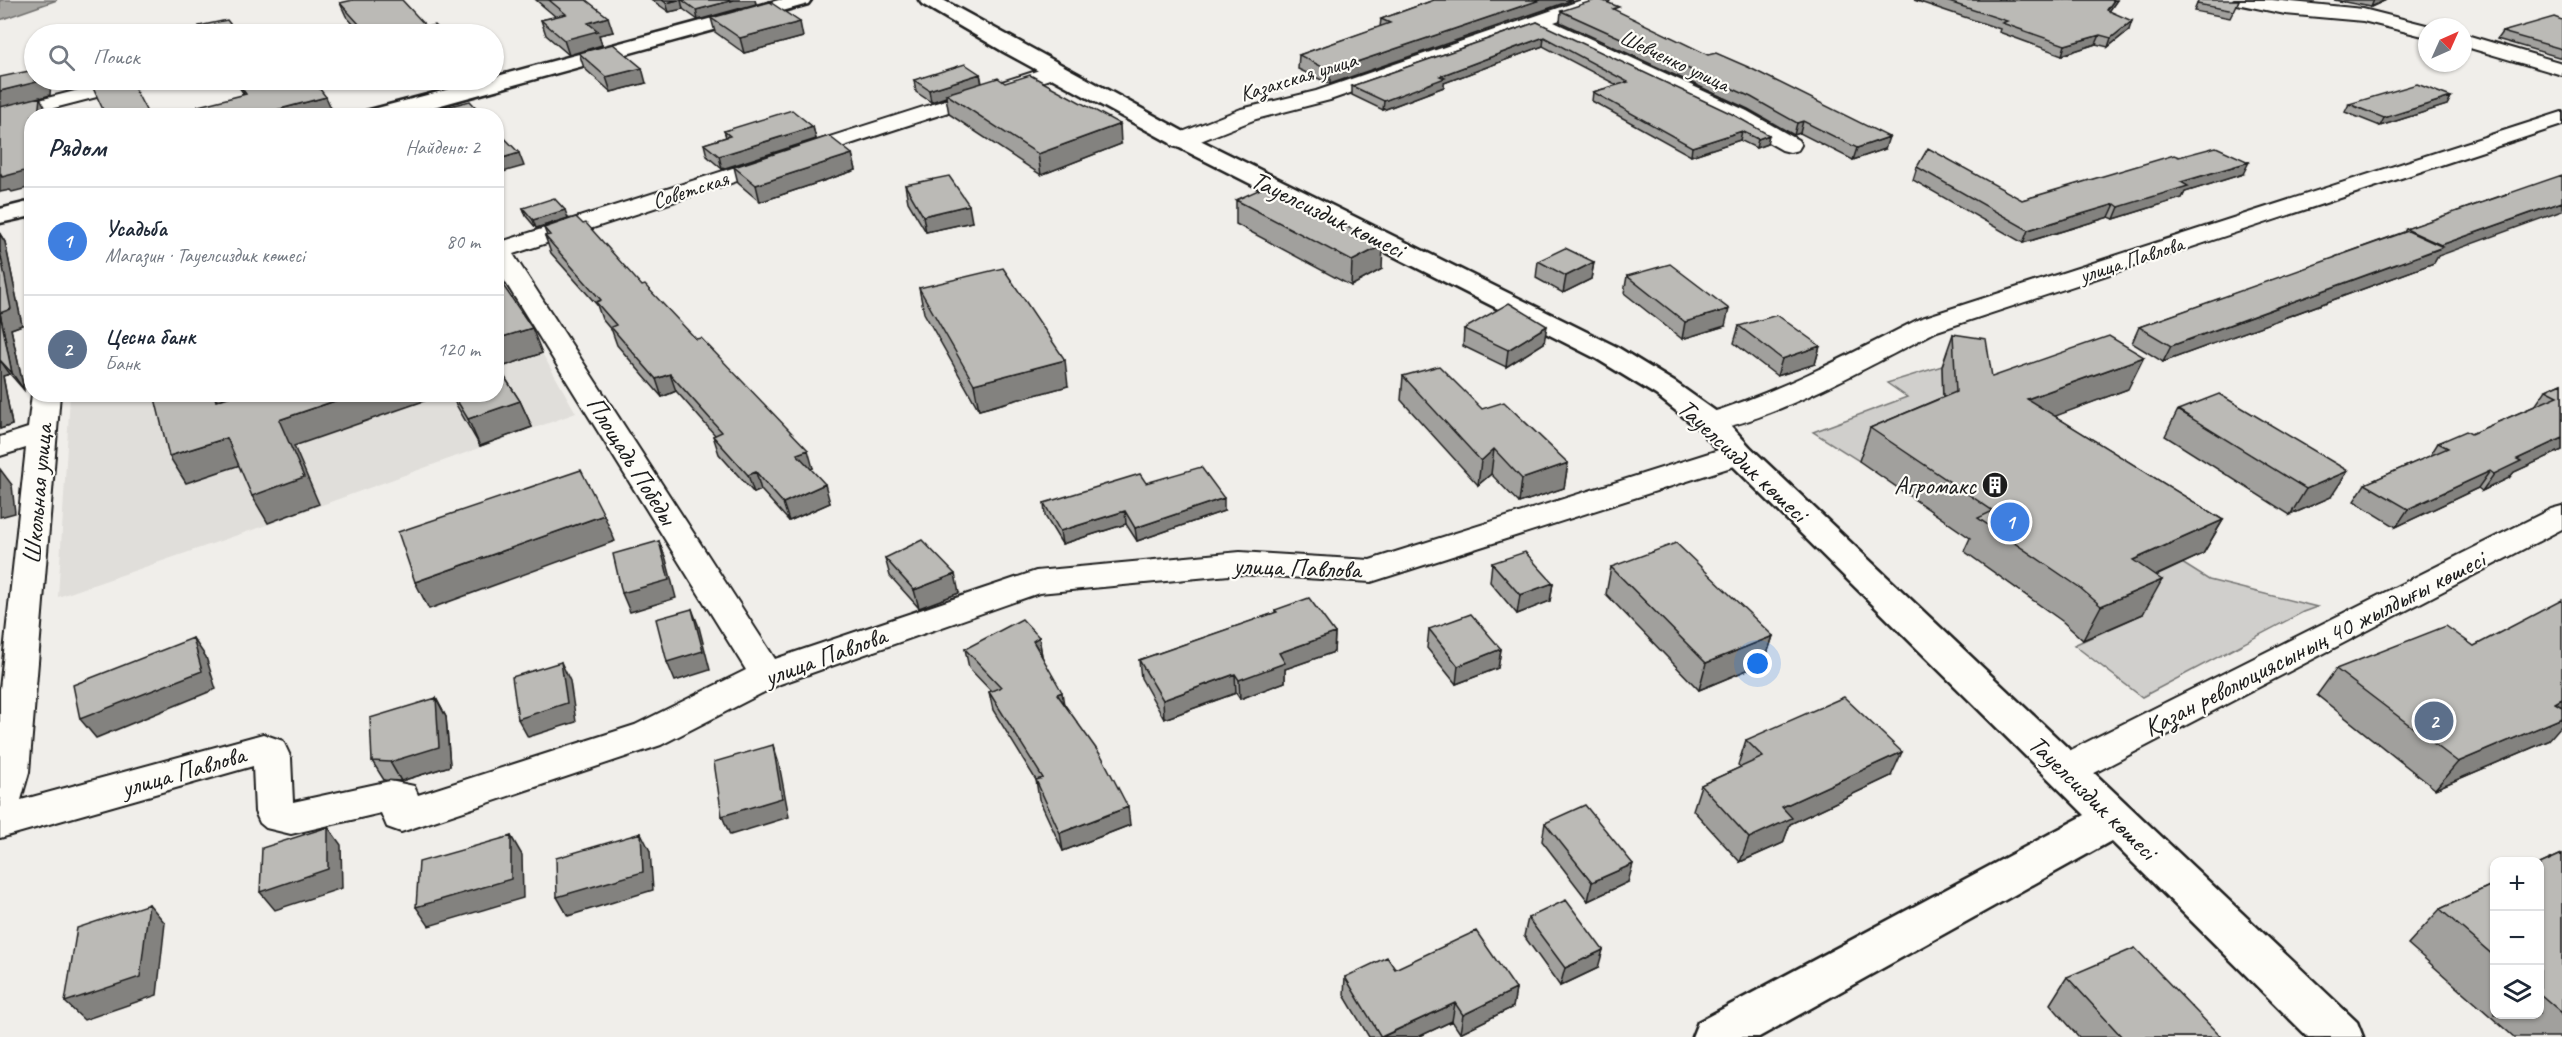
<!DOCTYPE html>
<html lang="ru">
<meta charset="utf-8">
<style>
:root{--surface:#fff;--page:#f2f2f3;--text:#1f2937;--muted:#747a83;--line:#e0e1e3;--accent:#ea580c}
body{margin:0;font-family:Caveat,sans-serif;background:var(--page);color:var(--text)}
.controls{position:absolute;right:18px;bottom:18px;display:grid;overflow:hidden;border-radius:12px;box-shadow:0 2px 4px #0004}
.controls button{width:54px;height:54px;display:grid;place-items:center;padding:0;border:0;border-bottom:2px solid var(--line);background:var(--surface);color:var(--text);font:30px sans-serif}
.compass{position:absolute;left:2418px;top:18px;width:54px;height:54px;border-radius:50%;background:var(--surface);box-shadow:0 2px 4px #0004;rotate:45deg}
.you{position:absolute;left:1758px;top:664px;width:21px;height:21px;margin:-15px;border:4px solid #fff;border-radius:50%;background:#1a73e8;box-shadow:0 0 0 9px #1a73e833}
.badge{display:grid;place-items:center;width:39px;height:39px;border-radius:50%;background:var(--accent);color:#fff;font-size:20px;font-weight:700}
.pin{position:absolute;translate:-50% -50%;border:3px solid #fff;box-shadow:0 2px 6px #0006}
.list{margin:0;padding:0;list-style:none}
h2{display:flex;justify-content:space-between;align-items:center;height:78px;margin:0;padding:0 24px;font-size:26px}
h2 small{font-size:20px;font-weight:400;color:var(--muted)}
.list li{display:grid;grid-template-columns:39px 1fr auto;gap:18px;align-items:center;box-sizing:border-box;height:108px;padding:0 24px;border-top:2px solid var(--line)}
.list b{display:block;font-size:22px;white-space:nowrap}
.list p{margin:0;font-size:20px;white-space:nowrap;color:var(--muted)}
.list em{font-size:20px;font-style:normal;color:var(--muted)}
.icon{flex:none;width:33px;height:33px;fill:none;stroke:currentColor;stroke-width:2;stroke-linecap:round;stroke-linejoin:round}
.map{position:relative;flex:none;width:2562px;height:1037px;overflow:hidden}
.search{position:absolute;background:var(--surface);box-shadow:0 2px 4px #0004;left:24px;top:24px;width:480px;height:66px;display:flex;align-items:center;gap:15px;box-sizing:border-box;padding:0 21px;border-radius:33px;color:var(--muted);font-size:22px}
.panel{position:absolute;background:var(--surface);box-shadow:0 2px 4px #0004;left:24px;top:108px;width:480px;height:294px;border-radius:24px}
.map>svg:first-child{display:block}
.built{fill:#e0deda}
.green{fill:#d0cfcc;stroke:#767674;stroke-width:1.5}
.water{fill:#a8a7a3;stroke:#706f6d;stroke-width:1.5}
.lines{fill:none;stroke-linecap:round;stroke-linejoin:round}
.street-casing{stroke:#1c1c1c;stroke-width:4}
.secondary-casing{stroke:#1c1c1c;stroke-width:5}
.street{fill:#fdfcf7;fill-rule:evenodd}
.secondary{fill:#fdfcf7;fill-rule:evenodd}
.wall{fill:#a1a09d;stroke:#1c1c1c;stroke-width:1.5}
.shaded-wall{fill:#83827f;stroke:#1c1c1c;stroke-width:1.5}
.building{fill:#bbbab6;stroke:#1c1c1c;stroke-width:1.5}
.labels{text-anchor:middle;stroke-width:4.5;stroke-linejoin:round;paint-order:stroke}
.far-street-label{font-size:22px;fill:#1c1c1c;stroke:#fdfcf7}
.street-label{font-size:26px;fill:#1c1c1c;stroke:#fdfcf7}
.poi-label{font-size:26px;fill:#1c1c1c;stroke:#fdfcf7;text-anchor:end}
</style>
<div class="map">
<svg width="2562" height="1037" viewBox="0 0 2562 1037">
<rect width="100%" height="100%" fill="#f0eeea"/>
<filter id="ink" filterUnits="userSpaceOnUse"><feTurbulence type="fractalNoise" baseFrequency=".0167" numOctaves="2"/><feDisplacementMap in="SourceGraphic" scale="12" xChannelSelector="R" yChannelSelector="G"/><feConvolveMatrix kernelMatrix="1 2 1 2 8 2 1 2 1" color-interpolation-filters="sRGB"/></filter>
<g filter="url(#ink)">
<path class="built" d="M497,284l45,69 34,60 -312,113 -206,71 12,-202 426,-1z"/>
<path class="green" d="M1942,366l1,43 17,9 -101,43 -46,-29 94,-35 -20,-14z
M2182,563l27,17 108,27 -14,5 -161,85 -68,-52 69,-31 -28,-20z"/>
<path class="water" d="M0,0h57l-57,20z"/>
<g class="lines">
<defs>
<path id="street" d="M1582,0h27l-3,4 -52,18 193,89 51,29 3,5 -3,5 -8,2 -8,-2 -51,-29 -195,-93 -206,72 -74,19 -68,27 -8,2 -8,-2 -3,-5 3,-5 69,-27 75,-18z
M2234,0h38l91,9 71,18h-7v10l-64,-16 -78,-7 -48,-10z
M2463,34l99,29v12l-99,-29z
M1052,66l7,2 3,4 -3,4 -546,178 262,405 261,-88 204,-19 130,8 358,-113 11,-2 11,2 4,7 -4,7 -379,121 -131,-8 -201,19 -259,91 -119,61 -260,87 -14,-5 -6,-14 -90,21 -25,-6 -6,-5 -5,-11 -2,-46 -253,72v-149l26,-241 -26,8v-19l28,-9 4,-34h28l-31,378 -8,28 242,-66 20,7 8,17 2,44 97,-21 24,5 4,9 217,-70 111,-55 -250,-403v-28l8,2z
M118,80h32l-3,4 -147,38v-12z
M2562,112v13l-625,206c-43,22 -196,108 -237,97l-5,-6 5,-6c77,-23 147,-60 219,-97z
M2562,506v23l-483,252 -13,4 -13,-4 -6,-11 6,-11 498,-250z"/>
<path id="secondary" d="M779,0h32l-3,4 -407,112h-38l3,-5 118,-31h10v-3z
M919,0h24l245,134 429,213 59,36 45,32 29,32 607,575 6,15h-55l-197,-196 -352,196h-67l6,-15 387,-207 -357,-354 -29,-32 -43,-34 -59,-36 -425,-215 -168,-92 -82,-48z
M32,201v15l-32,7v-14z"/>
</defs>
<use href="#street" class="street-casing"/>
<use href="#secondary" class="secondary-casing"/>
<use href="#street" class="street"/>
<use href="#secondary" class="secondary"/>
</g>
<path class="wall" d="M536,0h50l27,32 -14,3 3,10 -33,10 -23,-20 -5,-15 15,-3z
M652,0h103l1,4 -58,16 -15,-11 -14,3z
M1434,0h139l-243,84 -32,-15 1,-14 81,-28 1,-8z
M1914,0h203l-8,11 20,19 -21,17 -12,-3 -34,11 -63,-23 1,-3z
M2239,0l-9,18 -36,-7 3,-7z
M2334,0h52l-15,7z
M340,3l87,24 17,7h-82l-16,-18z
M1561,11l57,1 267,137 -32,11 -53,-27 -6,2 -46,-26 -188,-87z
M711,18l92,19 -59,16 -29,-21z
M2562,20v38l-65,-19 5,-7z
M1537,22l230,122 -11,4 -16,-8 -49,16 -99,-55 1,-9 24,-7 -74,-39 -99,37v4l-61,23 -31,-15v-9z
M579,53l67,30 -35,9 -27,-24z
M980,74l2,9h23l116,61 -80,31 -92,-61 -3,-17 -15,5 -15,-10 -2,-12z
M234,80h79l18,28 -30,8h-100l43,-22z
M2451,97l-4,8 -67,21 -35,-14 4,-8z
M813,127l3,12 -94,30 -15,-13 -3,-12 22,-7 -2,-6z
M852,154l4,16 -96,32 -22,-19 -4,-16z
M2179,157l64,17 -58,18 -3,6 -68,21 -5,-2 -86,26 -110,-63 4,-13 105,33z
M905,185l67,37 -46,10 -18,-30z
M2506,194l-68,62 -4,7 -271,99 -31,-19 7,-16 194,-68 2,-2 69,-25 2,-3z
M1236,200l146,69 -31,17 -115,-62z
M523,208l45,10 -32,10 -10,-12z
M544,228l98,58 171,182 -3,1 20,34 -41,18 -28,-31 -7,3 -35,-39 -6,-18 2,-1 -39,-44 -14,6 -45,-52 -5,-14 -10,-12 -5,-14 -46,-52 -6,-17h2z
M0,234l5,8 17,83 -11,4 13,61 -14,-16 -7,2 9,49 -12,4z
M1538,261l56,1 -3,17 -28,14 -27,-15z
M496,275l46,78 -43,15 21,33 12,26 -52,19 -30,-52h46z
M1627,276l98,50 -43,13 -58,-46z
M919,288l149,98 -89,24 -55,-97z
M1739,326l81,20 -5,18 -38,12 -43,-33z
M1464,329l80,14 -38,24 -43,-21z
M1953,334l39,43 136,12 -74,27 169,104 -20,34 -47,22 -13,38 -60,26 -21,-19 -98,-70 6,-13 -111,-77 11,-33 73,-31 -1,-31z
M1403,376l79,33 86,54 -4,25 -45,15 -28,-29 -13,11 -77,-85z
M2562,383v67l-48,22 -5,6 -27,13 -4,-3 -82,39 -42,-26 11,-17 65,-28 8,-13 33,-9 64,-28 11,-16z
M2178,410l153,87 -41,18 -125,-79z
M1146,483l78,28 -87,30 -11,-17 -64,20 -17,-28 -1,-13z
M885,558l74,35 -40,15 -29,-32z
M1492,563l61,20 -3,18 -33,13 -27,-32z
M1611,567l162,69 -9,27 -65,27 -93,-96z
M1275,610l60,23 -1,19 -49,17v13l-45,17 -4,-6 -72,26 -23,-41 -2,-18 136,-47z
M1429,629l72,20 -3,19 -42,16 -29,-36z
M1039,637l3,19 22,48 66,121 -67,26 -24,-52 -3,-19 -43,-70 -4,-18 2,-1 -22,-23 -4,-19z
M2336,669l212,72 -113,48 -118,-94z
M436,698l10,19 4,49 -49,15 -17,-1 -12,-19z
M1746,740l145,36 -101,48 -7,19 -43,19 -47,-52 8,-25 40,-18 -3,-2z
M1545,823l83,59 -40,19 -46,-60z
M2562,854v183h-48l-106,-93 32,-35 54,-25v130h46v-150z
M1528,918l70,50 -38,18 -36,-50z
M1395,969l121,20 -3,18 -53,26 -8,-12 -34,16h-49l-25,-42 1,-18z
M2067,977l154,60h-142l-29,-33z"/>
<path class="shaded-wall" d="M678,0h3l2,9 -14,3 -3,-9z
M734,0h21l1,4 -58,16 -2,-10z
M1539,0h34l-243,84v-13z
M2114,0h3l-13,19 3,-9z
M2374,0h12l-15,7z
M608,17l5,15 -14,3 3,10 -33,10 -5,-15 24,-17z
M2132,21l-3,9 -21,17 3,-9z
M800,22l3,15 -59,16 -4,-15z
M2100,35l-4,9 -34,11 3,-10z
M1544,37l-1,9 -99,37v4l-61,23 1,-9 56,-25z
M642,68l4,15 -35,9 -5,-15z
M980,74l2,12 -36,8v3l-15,5 -2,-12z
M41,80h8l2,2 -1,13 -10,3 8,14v4h-10l-38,-8v-17z
M89,80h22l-19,4z
M402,80h11l-9,2z
M326,97l5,11 -30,8h-48z
M2451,97l-4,8 -67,21 4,-8z
M1803,121l-3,12 -6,2 3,-12z
M1120,124l1,20 -80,31 -3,-21z
M813,127l3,12 -94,30 -3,-13z
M1742,131l-2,9 -49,16 1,-9z
M1769,135l-2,9 -11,4 2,-9z
M1889,137l-4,12 -32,11 4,-12z
M519,153l5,13 -28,8v-14z
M852,154l4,16 -96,32 -4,-17z
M2249,162l-6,12 -58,18 -3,6 -68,21 5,-12 62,-25z
M32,169v18l-20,5 -2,-2 -10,2v-17z
M2562,202v9l-124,45 -4,7 -271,99 8,-16 268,-97 2,-4z
M2115,204l-6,13 -86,26 5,-13z
M969,205l3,17 -46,10 -3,-16z
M565,210l3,8 -32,10 -3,-8z
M0,234l5,8 17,83 -11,4 13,61 -12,-17 -12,-60z
M1383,245l-1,24 -31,17 1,-25z
M1594,262l-3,17 -28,14 3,-17z
M1729,309l-4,17 -43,13 3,-17z
M1547,326l-3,17 -38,24 2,-17z
M532,328l10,25 -46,16v-30z
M1820,346l-5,18 -38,12 5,-17z
M2144,357l-16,32 -115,43 14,-33z
M0,360l10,14 -7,2 9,49 -12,4z
M1065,360l3,26 -89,24 -5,-26z
M670,374l6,17 -14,6 -6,-18z
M214,394h8l10,33 -16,-26z
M355,394h89l-150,52 25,58 -51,19 -16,-27 27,-76z
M520,401l12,26 -52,19 -12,-27z
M227,438l16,26 -57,19 -17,-27z
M2562,438v12l-48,22 -5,6 -27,13 12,-17 23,-15z
M1494,449l-3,25 -13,11 3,-24z
M808,450l5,18 -11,5 -5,-19z
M1568,463l-4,25 -45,15 3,-24z
M0,469l12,16 3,28 -15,4z
M2348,471l-17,26 -41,18 16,-26z
M2490,471l-12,17 -82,39 12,-18z
M756,472l5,18 -7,3 -6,-18z
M825,484l5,19 -41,18 -6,-18z
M1224,498v13l-87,30 -2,-13z
M1125,511l1,13 -64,20 -2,-13z
M604,515l11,26 -186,68 -14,-27z
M2223,520l-20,34 -88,40 18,-34z
M659,541l7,18 10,39 -46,14 -8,-19z
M955,574l4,19 -40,15 -5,-18z
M2162,580l-19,34 -60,26 18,-34z
M1553,583l-3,18 -33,13 3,-19z
M692,609l7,18 11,43 -35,11 -8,-19z
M1335,633l-1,19 -49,17v13l-45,17 -1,-19 40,-27z
M1773,636l-9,27 -65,27 7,-27z
M1039,637l3,19 -9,-15z
M193,638l13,19 10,32 -120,49 -16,-19z
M1501,649l-3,19 -42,16 2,-18z
M561,662l9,19 6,41 -48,15 -10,-18z
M1235,674l1,19 -72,26 -1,-19z
M1062,692l3,19 -8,-17z
M436,698l10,19 4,49 -49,15 -11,-19z
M2562,699v13l-7,-9z
M2562,718v7l-14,16 -113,48 23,-27z
M773,745l6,19 10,53 -59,18 -8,-19z
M1902,752l-11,24 -101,48 -7,19 -43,19 9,-24 33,-31z
M1128,807l2,18 -67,26 -3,-18z
M328,827l13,18 1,43 -67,22 -15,-18z
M641,833l9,18 3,39 -85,26 -11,-19z
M511,836l11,19 1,43 -94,28 -13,-19z
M1633,864l-5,18 -40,19 4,-19z
M149,904l16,19 -8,72 -73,25 -19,-18z
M1603,950l-5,18 -38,18 5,-18z
M1516,989l-3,18 -53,26 3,-18z
M1455,1003l-3,18 -34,16h-36z"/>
<path class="building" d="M353,0h49l25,27 8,-2 9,9h-76l-28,-31z
M549,0h37l22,17 -20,6 10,8 -34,9 -23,-20 25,-6z
M662,0h16l-12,3z
M682,0h52l-38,10z
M1434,0h106l-210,71 -31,-16 91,-32 -9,-4z
M1595,0h6l18,7 -6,2 95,46 8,-2 32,14 141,70 -32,11 -54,-27 -6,2 -46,-26 -190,-86z
M1943,0h171l-7,10 25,11 -21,17 -11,-3 -35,10 -63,-22 5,-2z
M2199,0h40l-5,11 -37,-7z
M770,2l30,20 -60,16 -29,-20z
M2554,17l8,3v29l-60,-17z
M227,20l11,14h-33l-6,-8z
M1537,22l195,92 37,21 -11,4 -16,-8 -50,16 -99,-55 35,-10 -84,-45 -104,39 5,2 -61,23 -32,-15z
M613,44l29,24 -36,9 -27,-24z
M965,64l15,10 -51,16 -15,-10z
M34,70v10h7v1l-41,10v-14z
M1030,75l90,49 -82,30 -92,-60 52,-16 7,5z
M126,80h4l19,36h-43l-13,-28z
M236,80h77l13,17 -73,19h-52l-3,-10 48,-12z
M2417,84l34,13 -67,21 -35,-14z
M40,97l-2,19h-6v53l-30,8 -1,-3 -1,1v-68z
M470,101l14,15h-35l-7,-8z
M792,110l21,17 -94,29 -15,-12 26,-8 -6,-5z
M496,129l23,24 -23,7z
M829,136l23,18 -96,31 -22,-18z
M2216,147l33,15 -68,20 7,4 -69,21 -4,-3 -87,26 -111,-63 11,-19 94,52 152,-45 5,2z
M2562,175v27l-121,43 -35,-16z
M949,176l20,29 -46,11 -18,-31z
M1267,186l116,59 -31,16 -116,-61z
M554,198l11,12 -32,10 -10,-12z
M576,217l7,7 3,-1 56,63 3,-1 51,54 5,-1 107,112 -11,4 28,30 -42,19 -27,-31 -8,3 -35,-39 9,-4 -52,-58 -14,5 -45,-52 5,-2 -20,-23 5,-2 -56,-64 5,-1 -6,-7z
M2408,231l35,16 -272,99 -32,-19 197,-70h-1z
M1565,248l29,14 -28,14 -28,-15z
M0,251l11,58 -11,4z
M1670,264l59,45 -44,13 -58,-46z
M1003,268l62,92 -91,24 -55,-96z
M496,275l36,53 -36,11z
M1509,303l38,23 -39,24 -44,-21z
M0,313l12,60 -12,-13z
M1777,315l43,31 -38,13 -43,-33z
M1953,334l33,5 6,38 117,-41 35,21 -117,42 196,121 -90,40 29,20 -61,26 -22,-19 -101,-69 15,-7 -123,-83 86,-36z
M496,364l24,37 -52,18 -15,-25h43z
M1439,366l43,43 22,-7 64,61 -46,16 -28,-30 -13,12 -78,-85z
M2562,383v55l-45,21 4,2 -27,13 -4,-3 -82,38 -43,-25 83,-36 -10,-5 28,-12 5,3 87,-38 -12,-6z
M154,394h60l2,7 21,-7h118l-76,26 25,57 -52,19 -25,-58 -58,18z
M2219,394l129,77 -42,18 -128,-79z
M1201,467l23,31 -89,30 -10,-17 -65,20 -16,-28 96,-29 6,9z
M581,470l23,45 -189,67 -17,-50z
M922,540l33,34 -41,16 -29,-32z
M659,541l10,39 -47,13 -9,-39z
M1676,543l97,93 -67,27 -95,-96z
M1525,552l28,31 -33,12 -28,-32z
M1309,598l26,35 -56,20 6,10 -46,17 -4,-6 -72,26 -24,-40 138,-48 -2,-2z
M2562,600v99l-7,4 7,4v11l-104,44 -122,-93 110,-43 28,20z
M692,609l11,42 -36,11 -11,-43z
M1471,614l30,35 -43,17 -29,-37z
M1022,619l17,18 -6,4 29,51 -5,2 45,63 26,50 -68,26 -24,-53 7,-2 -54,-86 12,-5 -36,-38z
M193,638l9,33 -122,48 -7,-34z
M561,662l6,41 -49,16 -6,-42z
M1844,697l58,55 -120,55 10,11 -43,20 -48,-53 62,-28 -17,-17z
M436,698l3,49 -49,15 -18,-1 -2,-43z
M773,745l9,53 -60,18 -8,-54z
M1585,805l48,59 -41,18 -47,-59z
M328,827v42l-68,23 2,-44z
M641,833l2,39 -86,25 -1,-39z
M511,836v43l-95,28 3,-45z
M2562,854v159l-22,-19v-130z
M2494,884v72l-54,-47z
M1566,900l37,50 -38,18 -37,-50z
M149,904l-9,73 -75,25 12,-74z
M1476,931l40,58 -53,26 -8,-12 -74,34 -36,-60 42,-20 8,12z
M2135,948l86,89h-99l-55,-60z"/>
</g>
<defs>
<symbol id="building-disc" viewBox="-11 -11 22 22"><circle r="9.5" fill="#1c1c1c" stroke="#fdfcf7"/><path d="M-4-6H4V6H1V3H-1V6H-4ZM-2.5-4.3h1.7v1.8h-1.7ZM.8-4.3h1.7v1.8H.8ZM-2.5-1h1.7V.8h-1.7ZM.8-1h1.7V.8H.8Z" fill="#fff"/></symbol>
</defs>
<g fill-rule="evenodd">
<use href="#building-disc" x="1980" y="470" width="30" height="30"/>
</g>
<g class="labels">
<g class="far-street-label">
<text transform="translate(1675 60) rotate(25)" y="8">Шевченко улица</text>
<text transform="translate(1298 76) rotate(-17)" y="8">Казахская улица</text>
<text transform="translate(690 189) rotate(-18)" y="8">Советская</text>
<text transform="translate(2131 259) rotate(-18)" y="8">улица Павлова</text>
</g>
<g class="street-label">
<text transform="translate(1328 214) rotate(26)" y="9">Тауелсиздик көшесі</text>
<text transform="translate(632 460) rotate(58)" y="9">Площадь Победы</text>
<text transform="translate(1743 460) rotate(43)" y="9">Тауелсиздик көшесі</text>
<text transform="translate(37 494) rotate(-85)" y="9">Школьная улица</text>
<text transform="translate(1297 567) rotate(2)" y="9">улица Павлова</text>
<text transform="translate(2314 643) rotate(-27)" y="9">Қазан революциясының 40 жылдығы көшесі</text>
<text transform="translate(825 656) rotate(-20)" y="9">улица Павлова</text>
<text transform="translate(183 771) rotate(-16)" y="9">улица Павлова</text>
<text transform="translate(2093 797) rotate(44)" y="9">Тауелсиздик көшесі</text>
</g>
<g class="poi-label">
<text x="1976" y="494">Агромакс</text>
</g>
</g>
</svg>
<div class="controls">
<button>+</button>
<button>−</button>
<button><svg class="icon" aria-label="layers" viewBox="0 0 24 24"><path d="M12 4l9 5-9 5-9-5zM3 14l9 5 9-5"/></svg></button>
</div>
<svg class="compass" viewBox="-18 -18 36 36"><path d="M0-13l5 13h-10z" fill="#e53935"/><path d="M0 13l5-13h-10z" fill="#747a83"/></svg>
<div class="you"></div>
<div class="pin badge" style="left:2010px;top:522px;background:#3f7fe0">1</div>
<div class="pin badge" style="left:2434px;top:721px;background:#5c6f8a">2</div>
<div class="search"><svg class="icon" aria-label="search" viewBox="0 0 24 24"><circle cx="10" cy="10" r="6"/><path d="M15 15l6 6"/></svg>Поиск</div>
<section class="panel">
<h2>Рядом<small>Найдено: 2</small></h2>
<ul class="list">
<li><span class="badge" style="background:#3f7fe0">1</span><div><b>Усадьба</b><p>Магазин · Тауелсиздик көшесі</p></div><em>80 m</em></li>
<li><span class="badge" style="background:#5c6f8a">2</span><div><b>Цесна банк</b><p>Банк</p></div><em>120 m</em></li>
</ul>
</section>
</div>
